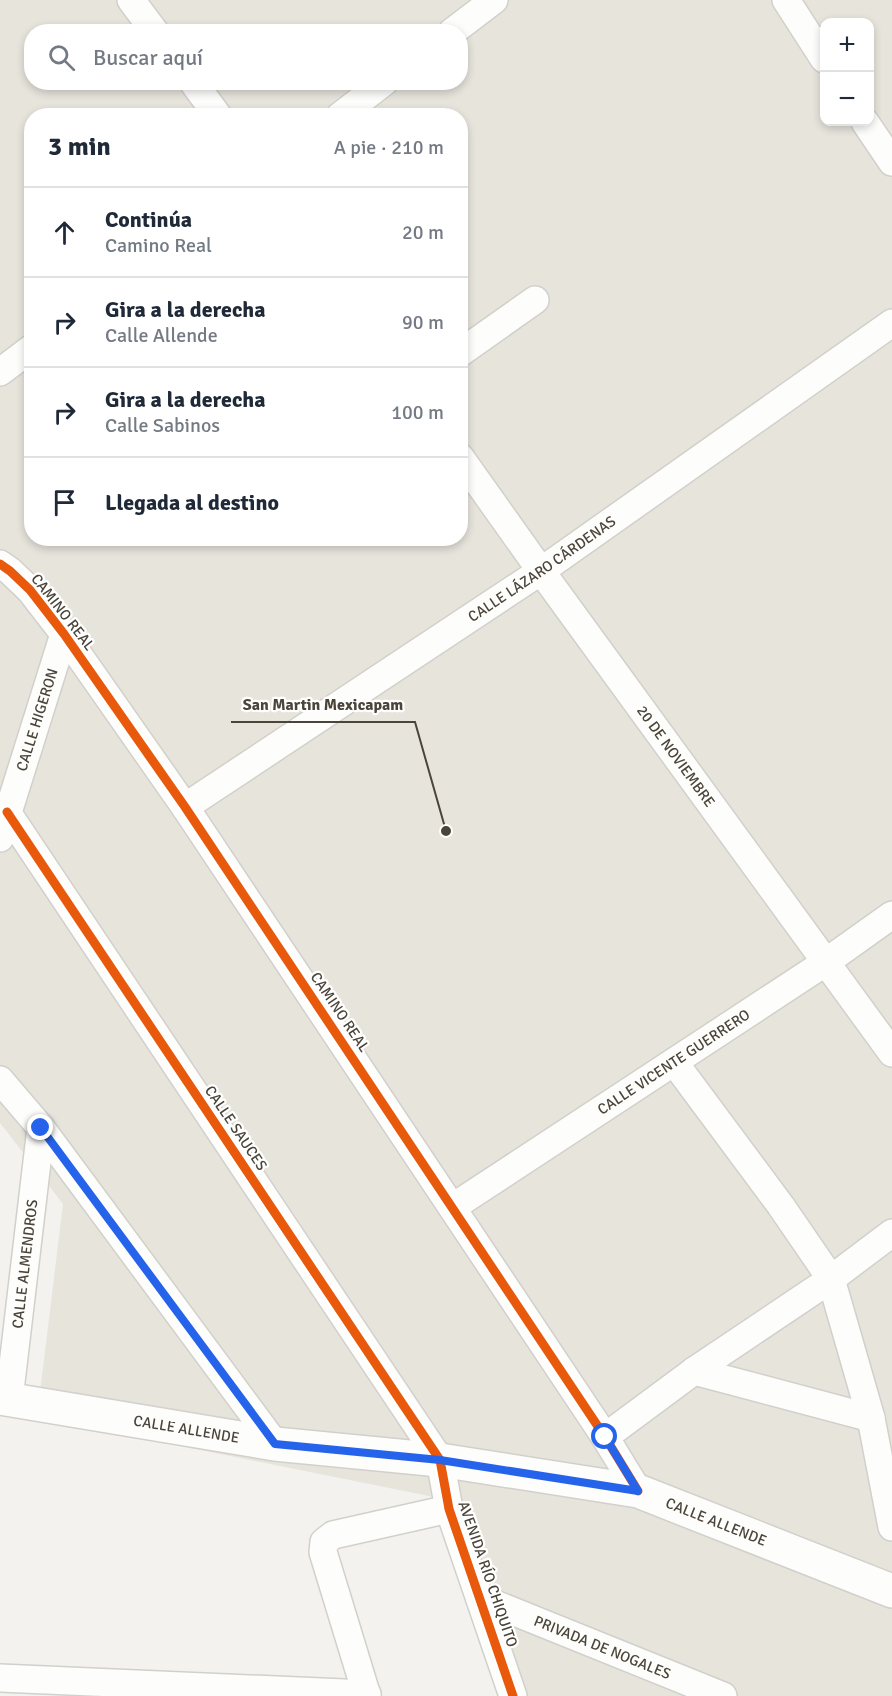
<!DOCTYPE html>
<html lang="es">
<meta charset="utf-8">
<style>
:root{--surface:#fff;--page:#f2f2f3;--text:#1f2937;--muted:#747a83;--line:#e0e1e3}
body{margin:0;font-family:Signika,sans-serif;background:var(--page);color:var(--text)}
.controls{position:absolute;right:18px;top:18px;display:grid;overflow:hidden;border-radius:12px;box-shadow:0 3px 9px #0003}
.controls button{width:54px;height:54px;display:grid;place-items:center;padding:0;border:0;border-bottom:2px solid var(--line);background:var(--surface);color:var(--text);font:30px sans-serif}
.stop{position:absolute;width:18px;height:18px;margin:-14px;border:4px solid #2563eb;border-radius:50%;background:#fff}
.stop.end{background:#2563eb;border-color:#fff;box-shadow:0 2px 6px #0008}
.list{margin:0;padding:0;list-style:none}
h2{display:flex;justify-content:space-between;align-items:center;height:78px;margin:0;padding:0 24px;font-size:26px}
h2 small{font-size:20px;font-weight:400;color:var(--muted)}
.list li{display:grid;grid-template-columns:39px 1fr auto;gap:18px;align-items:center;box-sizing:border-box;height:90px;padding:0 24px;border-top:2px solid var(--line)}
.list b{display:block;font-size:22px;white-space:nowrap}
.list p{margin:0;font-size:20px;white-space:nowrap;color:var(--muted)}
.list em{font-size:20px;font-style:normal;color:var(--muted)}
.icon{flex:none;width:33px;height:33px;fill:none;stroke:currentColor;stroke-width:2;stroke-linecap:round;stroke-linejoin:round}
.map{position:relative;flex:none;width:892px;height:1696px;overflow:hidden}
.search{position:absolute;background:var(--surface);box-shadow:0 3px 9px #0003;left:24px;top:24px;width:444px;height:66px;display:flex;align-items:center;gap:15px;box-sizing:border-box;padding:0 21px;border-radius:24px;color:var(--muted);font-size:22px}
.panel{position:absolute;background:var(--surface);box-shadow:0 3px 9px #0003;left:24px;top:108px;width:444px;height:438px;border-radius:24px}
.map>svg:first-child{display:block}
.residential{fill:#e7e4dc;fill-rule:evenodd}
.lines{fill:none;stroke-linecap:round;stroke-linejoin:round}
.minor-casing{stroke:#d2d0cb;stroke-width:30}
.tertiary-casing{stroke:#d2d0cb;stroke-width:36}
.minor{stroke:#fdfdfc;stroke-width:27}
.tertiary{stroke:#fdfdfc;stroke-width:33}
.cycleway-casing{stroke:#fff;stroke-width:13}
.cycleway{stroke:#e8590c;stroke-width:9}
.route{stroke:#2563eb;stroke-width:8}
.labels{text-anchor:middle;stroke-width:4.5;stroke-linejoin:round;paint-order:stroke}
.street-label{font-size:15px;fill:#4b4439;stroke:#fff}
.leader{fill:none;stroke:#4b4439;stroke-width:2}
.callout-dot{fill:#4b4439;stroke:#fff;stroke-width:2}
.callout-label{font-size:16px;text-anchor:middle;font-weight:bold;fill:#4b4439;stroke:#fff;stroke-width:4.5;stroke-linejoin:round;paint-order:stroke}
</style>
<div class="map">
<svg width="892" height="1696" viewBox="0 0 892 1696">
<rect width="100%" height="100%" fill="#f4f2ee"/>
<path class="residential" d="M0,0h892v1696h-377l-81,-199 -397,-80 26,-213 -63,-81zM824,22h46v100h-46zM32,32h428v50h-428zM32,116h428v422h-428z"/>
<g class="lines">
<defs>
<g id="minor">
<path d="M131,0l24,32"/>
<path d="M786,0l38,59"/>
<path d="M452,32l42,-32"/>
<path d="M193,82l25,34"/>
<path d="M340,116l44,-34"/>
<path d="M865,122l27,40"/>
<path d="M460,353l75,-53"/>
<path d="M0,372l32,-24"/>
<path id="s1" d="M460,457l81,114 351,482"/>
<path d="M0,564l10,7 20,19 34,44 121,173 420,630 33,54"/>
<path id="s2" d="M185,807l356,-236 351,-248"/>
<path d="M7,812l433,648 9,49 64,187"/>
<path id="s3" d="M0,838l64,-204"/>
<path d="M674,1062l107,144 50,73 40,139 21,109"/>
<path d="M0,1080l41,48 234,316"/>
<path id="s4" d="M453,1207l373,-245 66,-47"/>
<path d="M694,1371l177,47"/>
<path id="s5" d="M9,1399l32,-271"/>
<path d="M605,1437l89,-66 137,-92 61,-46"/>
<path id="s6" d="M480,1598l243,98"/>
<path d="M0,1678l367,16"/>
<path d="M367,1696l-44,-144 1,-10 9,-7 116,-26"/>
</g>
<g id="tertiary">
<path id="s7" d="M0,1398l275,46 165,16 198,31 254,100"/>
</g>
</defs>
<use href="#minor" class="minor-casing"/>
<use href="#tertiary" class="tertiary-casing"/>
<use href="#minor" class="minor"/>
<use href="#tertiary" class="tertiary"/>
<defs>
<path id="cycleway" d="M0,564l10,7 20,19 34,44 121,173 420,630 33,54
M7,812l433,648 9,49 64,187"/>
</defs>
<use href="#cycleway" class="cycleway-casing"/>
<use href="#cycleway" class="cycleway"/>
</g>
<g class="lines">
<path class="route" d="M41,1128l234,316 165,16 198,31 -33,-54"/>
</g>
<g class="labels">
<g class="street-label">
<text dy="5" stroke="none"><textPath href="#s2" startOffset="429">CALLE LÁZARO CÁRDENAS</textPath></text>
<text transform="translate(63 612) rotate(52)" y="5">CAMINO REAL</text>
<text dy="5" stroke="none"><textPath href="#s3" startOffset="124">CALLE HIGERON</textPath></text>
<text dy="5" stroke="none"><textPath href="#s1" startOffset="369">20 DE NOVIEMBRE</textPath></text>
<text transform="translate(340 1012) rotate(56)" y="5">CAMINO REAL</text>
<text dy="5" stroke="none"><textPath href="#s4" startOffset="264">CALLE VICENTE GUERRERO</textPath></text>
<text transform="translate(236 1128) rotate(56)" y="5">CALLE SAUCES</text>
<text dy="5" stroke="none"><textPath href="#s5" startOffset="136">CALLE ALMENDROS</textPath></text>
<text dy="5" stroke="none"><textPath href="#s7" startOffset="189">CALLE ALLENDE</textPath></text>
<text dy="5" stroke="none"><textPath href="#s7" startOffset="729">CALLE ALLENDE</textPath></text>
<text transform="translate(488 1574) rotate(71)" y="5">AVENIDA RÍO CHIQUITO</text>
<text dy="5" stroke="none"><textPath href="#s6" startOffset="132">PRIVADA DE NOGALES</textPath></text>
</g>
</g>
<path class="leader" d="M446 831L415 722H231"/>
<circle class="callout-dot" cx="446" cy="831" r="6"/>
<g class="callout-label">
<text x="323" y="710">San Martin Mexicapam</text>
</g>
</svg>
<div class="controls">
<button>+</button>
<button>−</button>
</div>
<div class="stop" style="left:605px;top:1437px"></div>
<div class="stop end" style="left:41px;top:1128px"></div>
<div class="search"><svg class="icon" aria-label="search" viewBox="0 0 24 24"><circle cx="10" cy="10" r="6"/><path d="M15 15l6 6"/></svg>Buscar aquí</div>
<section class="panel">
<h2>3 min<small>A pie · 210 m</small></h2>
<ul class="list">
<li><svg class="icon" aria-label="ahead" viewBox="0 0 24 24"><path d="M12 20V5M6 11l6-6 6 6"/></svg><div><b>Continúa</b><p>Camino Real</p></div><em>20 m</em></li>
<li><svg class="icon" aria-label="right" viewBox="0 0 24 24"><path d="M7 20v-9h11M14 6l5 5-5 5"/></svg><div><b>Gira a la derecha</b><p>Calle Allende</p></div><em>90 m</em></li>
<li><svg class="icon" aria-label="right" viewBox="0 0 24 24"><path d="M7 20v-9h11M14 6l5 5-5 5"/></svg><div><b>Gira a la derecha</b><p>Calle Sabinos</p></div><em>100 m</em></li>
<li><svg class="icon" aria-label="arrive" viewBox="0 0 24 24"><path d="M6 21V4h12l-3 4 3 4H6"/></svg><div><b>Llegada al destino</b></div></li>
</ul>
</section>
</div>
